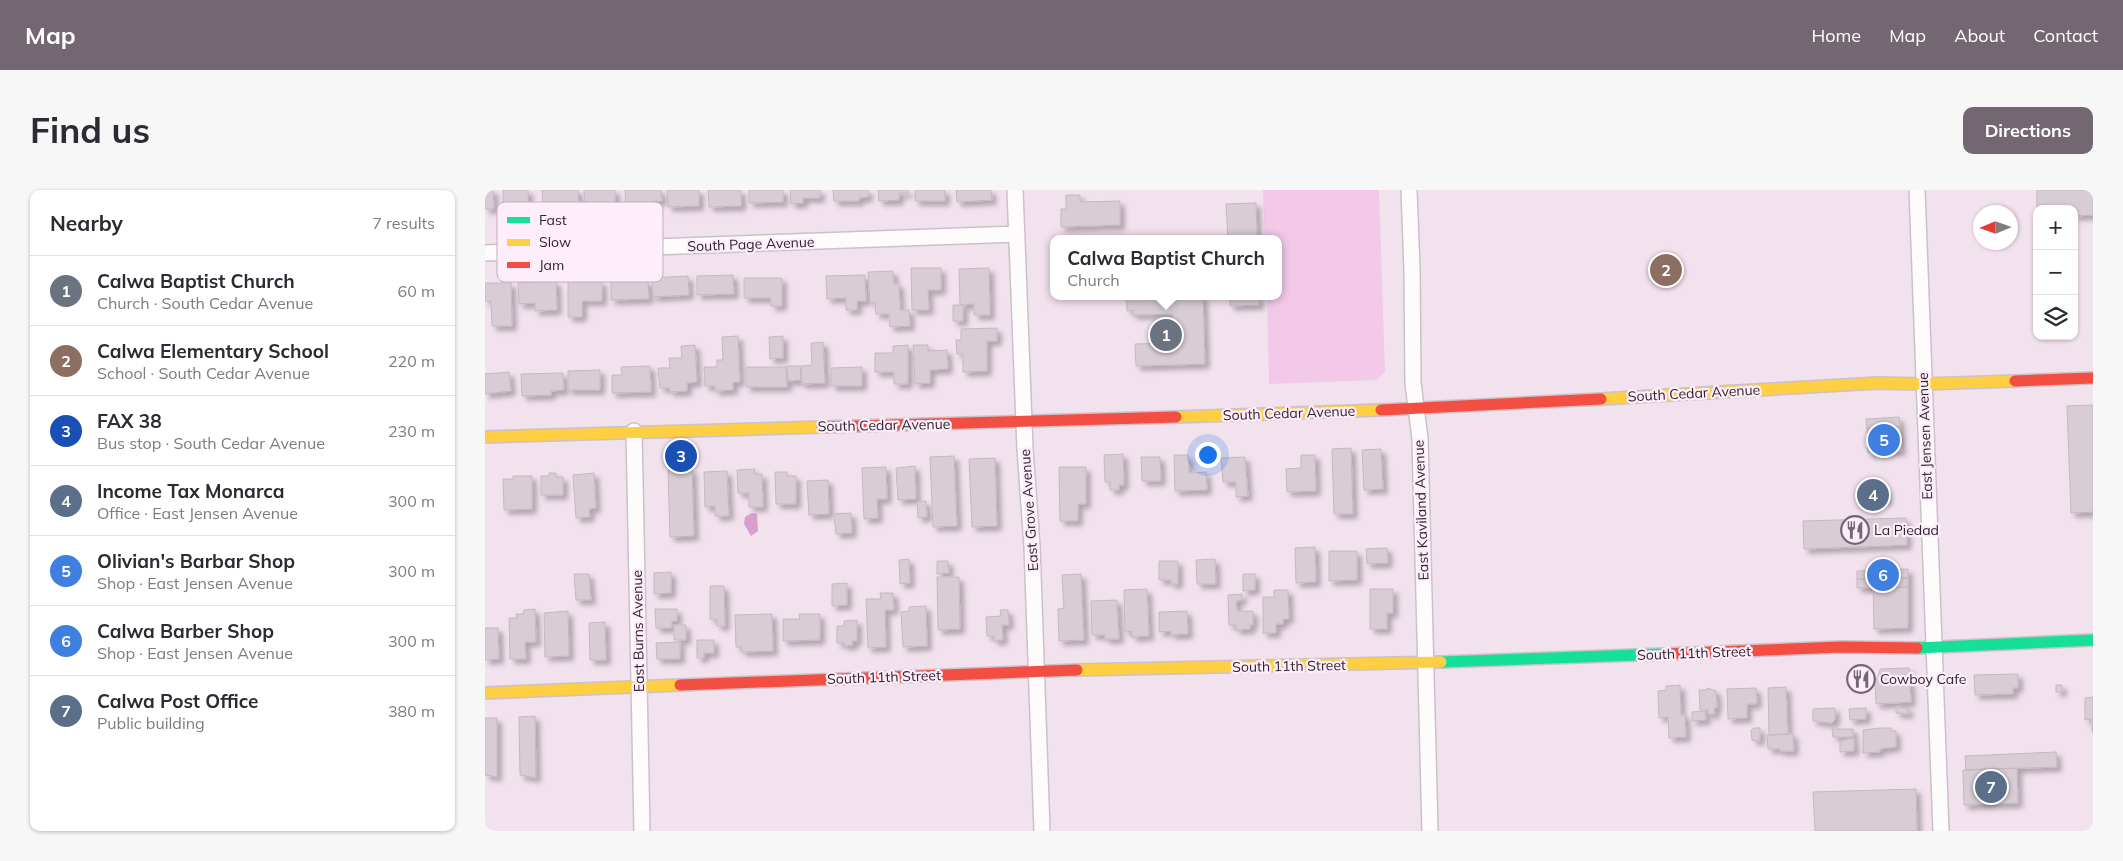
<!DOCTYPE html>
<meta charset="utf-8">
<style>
:root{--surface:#fff;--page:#f7f7f7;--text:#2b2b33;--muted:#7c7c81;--line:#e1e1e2;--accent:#736771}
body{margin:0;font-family:Mulish,sans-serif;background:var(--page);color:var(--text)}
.controls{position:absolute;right:15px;top:15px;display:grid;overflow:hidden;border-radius:10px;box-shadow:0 1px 4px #0004}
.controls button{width:45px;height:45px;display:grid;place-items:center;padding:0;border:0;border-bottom:1px solid var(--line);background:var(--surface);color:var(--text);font:25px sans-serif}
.compass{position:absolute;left:1488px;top:15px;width:45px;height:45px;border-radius:50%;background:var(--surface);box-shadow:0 1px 4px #0004;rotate:268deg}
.you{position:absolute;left:722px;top:264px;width:18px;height:18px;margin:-12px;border:4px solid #fff;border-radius:50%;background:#1a73e8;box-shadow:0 0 0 8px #1a73e833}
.badge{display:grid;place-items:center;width:32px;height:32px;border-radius:50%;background:var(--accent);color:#fff;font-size:16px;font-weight:700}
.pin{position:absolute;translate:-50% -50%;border:2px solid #fff;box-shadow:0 1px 5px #0006}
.popup{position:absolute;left:565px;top:45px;width:232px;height:65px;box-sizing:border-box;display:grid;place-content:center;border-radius:10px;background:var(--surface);filter:drop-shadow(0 1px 4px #0005);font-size:16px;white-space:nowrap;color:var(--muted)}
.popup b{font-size:19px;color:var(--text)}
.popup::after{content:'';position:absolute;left:50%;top:100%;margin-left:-10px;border:10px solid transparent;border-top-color:var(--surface)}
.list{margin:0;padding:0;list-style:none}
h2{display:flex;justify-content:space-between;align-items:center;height:65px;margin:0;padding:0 20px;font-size:21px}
h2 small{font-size:16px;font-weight:400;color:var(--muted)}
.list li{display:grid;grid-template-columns:32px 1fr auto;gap:15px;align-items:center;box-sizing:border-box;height:70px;padding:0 20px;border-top:1px solid var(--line)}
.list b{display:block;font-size:19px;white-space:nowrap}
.list p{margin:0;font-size:16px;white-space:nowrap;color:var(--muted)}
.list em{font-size:16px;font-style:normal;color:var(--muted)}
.icon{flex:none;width:28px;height:28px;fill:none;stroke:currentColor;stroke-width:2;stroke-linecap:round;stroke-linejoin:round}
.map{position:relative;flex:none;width:1608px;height:641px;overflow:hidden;border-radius:10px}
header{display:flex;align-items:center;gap:30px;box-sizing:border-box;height:70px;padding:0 25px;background:var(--accent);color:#fff}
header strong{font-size:24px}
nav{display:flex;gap:28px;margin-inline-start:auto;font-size:18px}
.intro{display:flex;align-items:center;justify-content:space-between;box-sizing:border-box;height:120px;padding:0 30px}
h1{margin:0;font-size:35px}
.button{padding:12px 22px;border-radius:10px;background:var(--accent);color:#fff;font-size:18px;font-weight:700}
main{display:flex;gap:30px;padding:0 30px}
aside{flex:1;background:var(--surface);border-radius:10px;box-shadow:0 1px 4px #0004}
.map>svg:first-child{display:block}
.green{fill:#f3c9ea}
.water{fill:#d7a0cc}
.building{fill:#d8ccd5;stroke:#c5b8c1;filter:url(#shadow)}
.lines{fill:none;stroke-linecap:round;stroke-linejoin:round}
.street-casing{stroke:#ccc0c9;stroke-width:18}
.fast-casing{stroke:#ccc0c9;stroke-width:14}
.slow-casing{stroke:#ccc0c9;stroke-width:14}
.jam-casing{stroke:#ccc0c9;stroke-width:14}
.street{stroke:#fdfbfc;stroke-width:15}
.fast{stroke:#16e098;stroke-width:11}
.slow{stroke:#ffcf43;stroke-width:11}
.jam{stroke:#f24e42;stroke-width:11}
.labels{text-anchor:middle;stroke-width:4.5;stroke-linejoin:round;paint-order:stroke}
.street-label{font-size:14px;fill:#2f252d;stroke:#feedfa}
.poi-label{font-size:14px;fill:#2f252d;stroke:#feedfa;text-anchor:start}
.key{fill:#feedfa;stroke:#c0b1bc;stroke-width:1}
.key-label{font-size:14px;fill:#2f252d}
</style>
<header>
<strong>Map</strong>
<nav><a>Home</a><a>Map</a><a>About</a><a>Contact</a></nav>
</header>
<div class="intro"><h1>Find us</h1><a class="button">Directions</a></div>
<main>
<aside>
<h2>Nearby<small>7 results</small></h2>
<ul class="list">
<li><span class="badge" style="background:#6b7280">1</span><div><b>Calwa Baptist Church</b><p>Church · South Cedar Avenue</p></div><em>60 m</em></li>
<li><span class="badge" style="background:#8d6e63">2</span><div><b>Calwa Elementary School</b><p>School · South Cedar Avenue</p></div><em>220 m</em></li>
<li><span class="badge" style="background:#1a4fb4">3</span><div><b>FAX 38</b><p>Bus stop · South Cedar Avenue</p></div><em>230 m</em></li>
<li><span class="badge" style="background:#5c6f8a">4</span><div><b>Income Tax Monarca</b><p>Office · East Jensen Avenue</p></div><em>300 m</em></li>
<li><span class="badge" style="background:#3f7fe0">5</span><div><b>Olivian's Barbar Shop</b><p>Shop · East Jensen Avenue</p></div><em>300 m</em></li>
<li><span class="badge" style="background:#3f7fe0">6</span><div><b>Calwa Barber Shop</b><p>Shop · East Jensen Avenue</p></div><em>300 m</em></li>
<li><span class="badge" style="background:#5c6f8a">7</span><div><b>Calwa Post Office</b><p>Public building</p></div><em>380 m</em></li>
</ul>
</aside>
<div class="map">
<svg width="1608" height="641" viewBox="0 0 1608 641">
<defs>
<filter id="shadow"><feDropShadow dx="4.5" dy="4.5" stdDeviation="2.5" flood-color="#0004"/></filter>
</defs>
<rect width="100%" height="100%" fill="#f2e2ee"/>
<path class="green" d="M778,0h116l6,182 -8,8 -108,4 -2,-88h12v-57h-14z"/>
<path class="water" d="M267,323l5,1 1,17 -7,5 -7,-12 1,-7z"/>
<path class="building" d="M0,0h8l1,19h-9z
M18,0h25l1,21 -26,1z
M57,0h36l1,18 -36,1z
M99,0h31v19h-30z
M140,0h36l1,11 -11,1v6l-25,1z
M182,0h32v16l-31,1z
M223,0h33v16l-32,1z
M264,0h34v12l-34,1z
M305,0h30v8h-17v5l-12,1z
M348,0h35v7l-9,1v3h-25z
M393,0h30v3h-9v7l-20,1z
M430,0h30v11h-30z
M471,0h35l1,10 -35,2z
M1552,0h56v25l-19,1v-7h-37z
M581,5h14v7l40,-1v24l-59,2v-18h5z
M771,13l1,36h-29l-2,-35z
M426,78h30v22h-13l1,20h-17z
M504,78l1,47h-16v-11l-14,1 -1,-36z
M408,81l1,13h5l1,26h9l1,16 -20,1 -1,-13h-13l-1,-12h-5l-2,-30z
M248,85l1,19 -37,1v-19z
M380,85l1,26h-9v9h-11v-12l-19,1 -1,-23z
M203,86l1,19 -36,2 -1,-19z
M126,88h21v3h16l1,18 -38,1z
M259,88h38v28h-11v-8h-27z
M71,91l1,29 -22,1v-8l-16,1 -1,-21z
M83,91h34v20h-20v16h-14z
M0,93h26l1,43h-20l-1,-25h-6z
M641,106h77l2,68 -69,2 -1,-22 39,-1 -1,-29 -40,1v-5l-6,1z
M745,106h29v9l-29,1z
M468,115h10v16h-10z
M512,138v13h-10v30l-24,1v-18h-6l-1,-14h5v-11z
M253,146l2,46h-7v8l-18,1v-5h-10l-1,-19h13v-7h6l-1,-23z
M298,146v22l-13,1 -1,-22z
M338,152l2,41 -23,1 -1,-18 11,-1 -1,-22z
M210,155l2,37 -10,1v8l-17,1v-4h-10l-2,-20h12l-1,-10h13l-1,-12z
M423,155v39h-14v-12h-19v-19h18v-7z
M428,155h15v6l19,-1 1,19 -18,1v13l-15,1z
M165,176l1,26 -39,1v-18h10l-1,-8z
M302,176h13l1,14 -13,1z
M261,177h40l1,20h-41z
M377,177v19h-31v-18z
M115,180v20h-32v-19z
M24,182l2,19 -26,3v-20z
M78,183l1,17 -13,1v4l-29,1 -1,-22z
M1608,215v107l-22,1 -4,-107z
M1414,227l1,10 -33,2 -1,-10z
M1415,237l1,24 -33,2 -1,-24z
M866,258l2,66h-19l-2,-65z
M896,259l2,40 -19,1 -2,-40z
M638,264l1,31h-5v5h-9v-8h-5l-1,-27z
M689,265h14l1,18 17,-1 1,18 -32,1z
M816,265h14l1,36 -29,1 -1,-23 15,-1z
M469,266l3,70 -24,1 -3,-70z
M656,267h19l1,24h-19z
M760,267l3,39 -12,1v-15h-13l-2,-24z
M510,268l2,68 -25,1 -3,-68z
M430,276l1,33 -18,1 -2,-32z
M401,277l1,32h-10l1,19 -14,1 -2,-51z
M574,277h27v37h-8v17h-18z
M207,279l2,67 -24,1 -2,-67z
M270,279l-1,5h8l1,33h-14v-14h-11l-1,-23z
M242,281l2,45h-14v-10l-10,1 -1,-35z
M290,282h12v4h9v28h-20z
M64,283h7v4h7v18h-22v-19h8z
M109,283l2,35 -7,1 1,8 -14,1 -3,-43z
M28,286h19v33l-28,1 -1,-31h10z
M343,290l1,34 -20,1 -2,-34z
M1401,298l1,13 -28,1 -1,-13z
M441,311l1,16 -9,1 -1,-16z
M366,323l1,20 -16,1 -2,-20z
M1421,328l1,27 -103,4 -1,-28z
M830,357l1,35 -20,1 -1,-35z
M902,358l1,15 -21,1 -1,-15z
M844,361h28v29l-28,1z
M424,369l1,24 -10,1 -1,-24z
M730,369l1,25h-19l-1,-24z
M452,371h11l1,12 -12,1z
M674,371h19v23h-7v-4h-12z
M1423,379v9l-51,1v-8z
M186,382v21l-17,1v-21z
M89,384h15l2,26h-15z
M596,384l3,66 -25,1 -1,-32 6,-1 -2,-33z
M758,384h12v16l-12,1z
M452,387h22l1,52 -22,1z
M1423,388v9l-51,1v-9z
M362,393v22l-15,1v-22z
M225,396h14l1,40h-8v-7h-7z
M1423,397v41l-34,1 -1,-41z
M662,399l2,47 -17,1v-6l-7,1 -1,-42z
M885,399h23v24h-6v16h-17z
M789,400h14l1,29h-6v5h-7v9h-13v-36h11z
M395,403h13l1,17h-9l1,37 -18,1 -2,-49h15z
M757,404v6l-6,1 1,10h16v14h-3v4l-14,1v-5h-7l-1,-30z
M632,410l2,39h-14v-4h-13l-1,-34z
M441,416l1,40 -24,1 -2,-35 8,-1v-4z
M50,419l1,33h-11l1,17h-16l-1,-41h8l-1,-4h7l1,-4z
M170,419h22v12h-5v7h-16z
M515,420h8l1,15h-7l1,15 -9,1v-5h-7l-1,-19 15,-1z
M83,421l1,45 -24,1 -1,-44z
M702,421l1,23 -17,1v-4l-12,1v-20z
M287,424l1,37 -31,1v-5h-6l-1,-32z
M314,424h21v26l-37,1v-22h17z
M372,430v21h-5l1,4 -9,1v-3h-7v-17h7v-5z
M120,432l1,38h-16l-1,-37z
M189,435h12v15h-12z
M0,438h13l1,31 -14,1z
M212,450h17v13h-10v5h-7z
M195,452v17h-23l-1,-16z
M1424,478l2,34 -35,2 -1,-23 3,-4 2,-8z
M1533,484v14h-5v6l-38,1 -1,-20z
M1195,495l1,30 4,-1 1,23 -17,1 -1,-21 -9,1 -1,-27 8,-1v-4z
M1571,495h6v7h-6z
M1301,497l2,47 -19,1 -1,-47z
M1222,498l9,3 1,17h-3l1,6h-7v-4h-8l-1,-20h8z
M1271,498l1,16h-10v14l-19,1 -1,-30z
M1608,507v35h-1v-13l-7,1v-22z
M1411,517l12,1 1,6 -13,-1z
M1350,518v12l-3,3 -19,-2v-12z
M1381,518v11l-16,1 -1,-11z
M1220,521l1,9 -14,1v-9z
M50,526l1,62 -16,-3 -1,-58z
M0,528h12v59l-12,-2z
M1269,538h6v13l-8,-1 -1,-10z
M1395,538h11v3h5v16l-16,2v3l-17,1v-23z
M1347,539h21v8h-20z
M1308,544l1,17h-14v-2h-12l-1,-14z
M1369,548v13l-14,1v-11z
M1571,562l1,15 -91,3 -1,-14z
M1532,578l1,35 -54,2 -1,-35z
M1431,599l1,42h-102l-2,-39z"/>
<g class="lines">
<defs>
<path id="street" d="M530,0l10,259 7,97 10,285
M924,0l3,79 1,114 7,56 10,392
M1432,0l24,641
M0,63l532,-19
M149,241l8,400"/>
<path id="fast" d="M1432,458l176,-8
M956,472l223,-8"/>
<path id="slow" d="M1116,209l276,-16 46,1 92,-3
M691,227l205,-7
M0,247l337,-10
M592,480l364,-8
M0,503l195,-8"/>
<path id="jam" d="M1530,191l78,-3
M896,220l220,-11
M337,237l354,-10
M1179,464l177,-7 76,1
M195,495l397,-15"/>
</defs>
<use href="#street" class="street-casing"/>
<use href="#fast" class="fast-casing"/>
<use href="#slow" class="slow-casing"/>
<use href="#jam" class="jam-casing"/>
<use href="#street" class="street"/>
<use href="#fast" class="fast"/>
<use href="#slow" class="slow"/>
<use href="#jam" class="jam"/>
</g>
<defs>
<symbol id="restaurant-ring" viewBox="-11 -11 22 22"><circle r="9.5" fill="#feedfa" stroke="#736771" stroke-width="1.5"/><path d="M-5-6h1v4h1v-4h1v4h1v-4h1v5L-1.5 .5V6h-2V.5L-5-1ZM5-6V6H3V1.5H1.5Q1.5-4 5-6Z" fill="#736771"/></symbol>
</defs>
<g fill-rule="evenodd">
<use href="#restaurant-ring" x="1354" y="324" width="32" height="32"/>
<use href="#restaurant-ring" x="1360" y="473" width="32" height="32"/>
</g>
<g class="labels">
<g class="street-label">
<text transform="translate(266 54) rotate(-2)" y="5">South Page Avenue</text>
<text transform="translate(1209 203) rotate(-3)" y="5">South Cedar Avenue</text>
<text transform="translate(804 223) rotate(-2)" y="5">South Cedar Avenue</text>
<text transform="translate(399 235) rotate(-1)" y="5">South Cedar Avenue</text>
<text transform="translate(1440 246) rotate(-92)" y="5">East Jensen Avenue</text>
<text transform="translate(544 320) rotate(-94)" y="5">East Grove Avenue</text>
<text transform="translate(936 320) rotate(-92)" y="5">East Kaviland Avenue</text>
<text transform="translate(153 441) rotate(-91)" y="5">East Burns Avenue</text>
<text transform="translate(1209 463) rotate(-2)" y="5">South 11th Street</text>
<text transform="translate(804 476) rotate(-1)" y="5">South 11th Street</text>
<text transform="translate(399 487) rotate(-2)" y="5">South 11th Street</text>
</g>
<g class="poi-label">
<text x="1389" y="345">La Piedad</text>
<text x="1395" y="494">Cowboy Cafe</text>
</g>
</g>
<rect x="12" y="12" width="166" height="80" rx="8" class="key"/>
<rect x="22" y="27" width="23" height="6" fill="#16e098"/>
<rect x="22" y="49" width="23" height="7" fill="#ffcf43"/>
<rect x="22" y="72" width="23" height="6" fill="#f24e42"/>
<g class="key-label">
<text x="54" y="35">Fast</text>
<text x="54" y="57">Slow</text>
<text x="54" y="80">Jam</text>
</g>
</svg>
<div class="controls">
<button>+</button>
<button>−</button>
<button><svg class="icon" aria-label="layers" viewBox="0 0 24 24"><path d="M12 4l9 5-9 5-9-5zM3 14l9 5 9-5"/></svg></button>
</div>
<svg class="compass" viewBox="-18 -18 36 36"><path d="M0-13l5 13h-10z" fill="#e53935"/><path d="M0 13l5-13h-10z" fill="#7c7c81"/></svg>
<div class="you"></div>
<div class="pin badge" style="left:681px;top:145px;background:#6b7280">1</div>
<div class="popup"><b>Calwa Baptist Church</b>Church</div>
<div class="pin badge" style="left:1181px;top:80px;background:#8d6e63">2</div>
<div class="pin badge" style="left:196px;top:266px;background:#1a4fb4">3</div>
<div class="pin badge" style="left:1388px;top:305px;background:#5c6f8a">4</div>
<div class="pin badge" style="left:1399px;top:250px;background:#3f7fe0">5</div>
<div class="pin badge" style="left:1398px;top:385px;background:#3f7fe0">6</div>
<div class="pin badge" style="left:1506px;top:597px;background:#5c6f8a">7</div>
</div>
</main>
